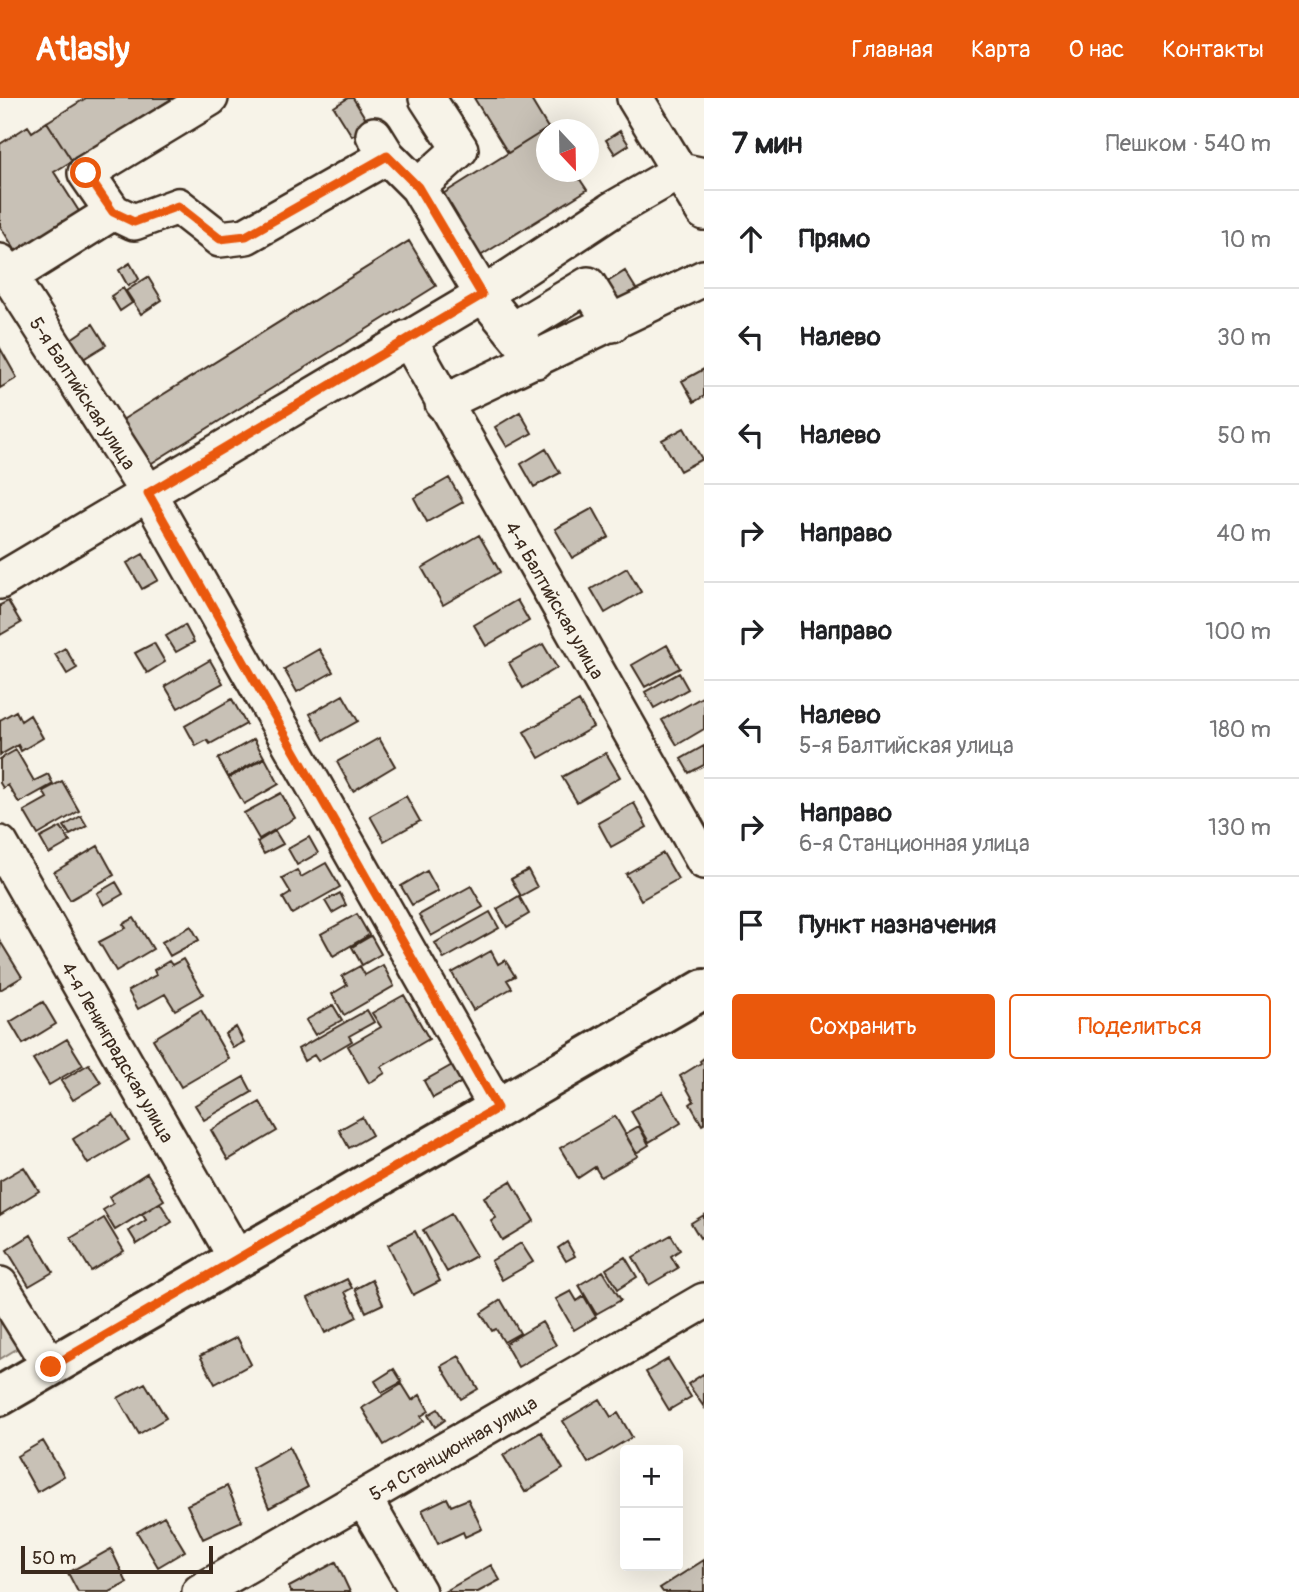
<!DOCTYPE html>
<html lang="ru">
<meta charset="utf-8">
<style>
:root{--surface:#fff;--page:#f6f6f6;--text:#202124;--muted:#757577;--line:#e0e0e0;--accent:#ea580c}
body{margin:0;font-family:Pangolin,sans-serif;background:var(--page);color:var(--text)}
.controls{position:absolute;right:21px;bottom:21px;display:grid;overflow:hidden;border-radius:7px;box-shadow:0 7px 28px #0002}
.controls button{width:63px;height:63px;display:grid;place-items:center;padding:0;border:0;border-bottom:2px solid var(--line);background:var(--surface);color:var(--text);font:35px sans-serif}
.compass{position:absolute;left:536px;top:21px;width:63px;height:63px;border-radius:50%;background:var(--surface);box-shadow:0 7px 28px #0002;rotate:158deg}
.scale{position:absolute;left:21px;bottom:18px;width:192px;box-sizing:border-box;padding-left:7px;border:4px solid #3b2a1e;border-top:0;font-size:19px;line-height:24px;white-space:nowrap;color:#3b2a1e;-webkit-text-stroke:5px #f7f3e8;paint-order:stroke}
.stop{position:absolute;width:21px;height:21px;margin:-16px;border:5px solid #ea580c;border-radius:50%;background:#fff}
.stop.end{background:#ea580c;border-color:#fff;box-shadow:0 2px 7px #0008}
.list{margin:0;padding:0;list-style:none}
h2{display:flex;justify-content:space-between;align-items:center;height:91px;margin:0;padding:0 28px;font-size:30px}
h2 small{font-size:23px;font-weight:400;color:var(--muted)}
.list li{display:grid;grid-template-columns:46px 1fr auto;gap:21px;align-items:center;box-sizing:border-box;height:98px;padding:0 28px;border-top:2px solid var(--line)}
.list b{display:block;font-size:26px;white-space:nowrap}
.list p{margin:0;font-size:23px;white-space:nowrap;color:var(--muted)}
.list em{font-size:23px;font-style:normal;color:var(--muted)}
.actions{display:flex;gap:14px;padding:21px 28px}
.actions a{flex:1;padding:16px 0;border:2px solid var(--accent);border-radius:7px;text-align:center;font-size:24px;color:var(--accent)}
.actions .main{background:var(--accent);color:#fff}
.icon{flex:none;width:38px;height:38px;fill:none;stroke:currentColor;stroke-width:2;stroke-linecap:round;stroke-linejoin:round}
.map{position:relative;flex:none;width:704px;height:1494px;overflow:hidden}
header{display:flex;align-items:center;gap:42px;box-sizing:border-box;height:98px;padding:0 35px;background:var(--accent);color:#fff}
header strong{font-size:33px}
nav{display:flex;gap:38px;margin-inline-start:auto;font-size:24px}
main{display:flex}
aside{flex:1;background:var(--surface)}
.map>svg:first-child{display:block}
.green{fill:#dbd6cb;stroke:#8b8074;stroke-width:2}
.building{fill:#c8c1b6;stroke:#3b2a1e;stroke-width:2}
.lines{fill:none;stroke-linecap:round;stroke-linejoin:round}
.minor-casing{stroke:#3b2a1e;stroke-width:40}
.major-casing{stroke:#3b2a1e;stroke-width:44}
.minor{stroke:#f7f3e8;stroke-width:35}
.major{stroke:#f7f3e8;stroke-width:38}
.route{stroke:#ea580c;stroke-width:9}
.labels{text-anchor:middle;stroke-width:6;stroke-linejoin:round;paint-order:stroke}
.street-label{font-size:19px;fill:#3b2a1e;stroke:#f7f3e8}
</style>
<header>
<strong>Atlasly</strong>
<nav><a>Главная</a><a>Карта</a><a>О нас</a><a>Контакты</a></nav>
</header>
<main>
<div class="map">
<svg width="704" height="1494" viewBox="0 0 704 1494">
<rect width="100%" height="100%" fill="#f7f3e8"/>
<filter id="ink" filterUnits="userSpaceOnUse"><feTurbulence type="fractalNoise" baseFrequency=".0143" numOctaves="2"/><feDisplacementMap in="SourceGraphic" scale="14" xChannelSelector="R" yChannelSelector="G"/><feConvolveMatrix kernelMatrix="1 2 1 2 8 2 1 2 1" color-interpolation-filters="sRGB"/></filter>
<g filter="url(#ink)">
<path class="green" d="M0,1199l28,45 -28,17z"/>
<path class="building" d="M86,0h87l-101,63 -25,-39z
M348,0h5l17,28 -18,10 -18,-29z
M474,0h56l18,30 -40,25z
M47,24l25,39 -18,11 28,44 -63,40 -19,-30v-82l28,-18 4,6z
M548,30l-1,44h28l12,18 -110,68 -39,-61z
M620,33l9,14 -14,9 -9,-14z
M409,143l27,45 -289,180 -28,-44z
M130,165l9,16 -11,7 -9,-16z
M625,173l16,26 -24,15 -16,-26z
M148,179l14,23 -21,14 -15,-23z
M123,190l9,15 -12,8 -9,-15z
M93,226l13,21 -23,14 -12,-20z
M0,250l17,30 -17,10z
M704,271v27l-10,6 -12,-21z
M520,314l12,21 -25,14 -12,-20z
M684,330l18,31 -22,12 -18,-31z
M546,351l14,24 -26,14 -13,-23z
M449,380l14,24 -36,20 -13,-24z
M593,410l16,29 -37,21 -17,-29z
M479,437l21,37 -57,33 -21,-37z
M143,456l15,26 -16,9 -15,-26z
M627,470l14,24 -36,21 -14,-24z
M517,502l12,21 -43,25 -12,-21z
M8,503l13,22 -21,12v-30z
M185,527l9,17 -18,10 -10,-16z
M154,545l11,19 -18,11 -12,-20z
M543,546l14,24 -34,20 -14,-25z
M667,547l13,23 -35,19 -13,-22z
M65,550l12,20 -10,6 -12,-20z
M319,551l14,23 -36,20 -13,-23z
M210,562l13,23 -45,25 -13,-22z
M679,575l9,16 -34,19 -9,-16z
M343,597l15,26 -34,19 -14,-26z
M704,598v33l-27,16 -15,-25z
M232,601l14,25 -36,20 -3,-4 -11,6 -11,-20z
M579,603l14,26 -54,31 -15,-26z
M16,613l5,10 9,-6 13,23 -22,13 -3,-6 -18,10v-35z
M379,640l16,28 -42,25 -16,-29z
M254,641l10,18 -36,20 -10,-18z
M704,648v19l-15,8 -8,-14z
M16,652l18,31 14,-7 5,10 -34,19 -11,-18 -5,3 -3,-5v-24z
M606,655l14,24 -43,25 -15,-25z
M265,660l14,26 -35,20 -15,-26z
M62,683l17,30 -41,24 -14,-24 23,-13 -4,-7z
M281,695l14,25 -36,21 -15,-26z
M406,698l14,25 -36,20 -14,-25z
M634,705l13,24 -36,20 -13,-24z
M81,718l6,10 -17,9 -6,-9z
M61,729l9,15 -21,12 -9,-16z
M275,733l8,13 -19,10 -7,-12z
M309,739l9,16 -21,12 -9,-16z
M98,748l16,29 -44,25 -16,-28z
M663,755l15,26 -37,21 -15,-26z
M326,765l14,24 -48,27 -9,-16 8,-5 -9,-15 15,-8 4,7z
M528,772l9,17 -16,9 -10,-17z
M427,773l11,20 -26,14 -11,-19z
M116,784l7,12 -19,11 -7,-12z
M471,788l12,21 -52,29 -12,-21z
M340,795l6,12 -14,8 -7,-12z
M519,798l10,18 -22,13 -10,-18z
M490,814l9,16 -55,31 -9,-16z
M357,816l12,21 -36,21 -12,-22z
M134,820l19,31 -37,22 -17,-29 27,-14 -3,-4z
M191,828l8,14 -29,16 -8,-14z
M371,838l10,18 -19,11 -10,-18z
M0,843l22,36 -22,13z
M491,853l7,13 7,-4 10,16 -8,4 5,8 -39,22 -21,-37z
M183,861l20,35 -28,16 -10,-16 -27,15 -10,-18 28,-16 -2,-5 15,-9 3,4z
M383,867l11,21 -50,29 -12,-21 15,-9 -5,-9 18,-10 5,9z
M404,897l25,44 -48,28 4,6 -16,10 -21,-37 33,-19 -9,-14z
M43,904l13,22 -33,20 -13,-22z
M333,907l9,15 -27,15 -9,-15z
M201,912l28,49 -48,28 -28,-48z
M367,912l7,12 -25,14 3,5 -34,20 -4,-6 -10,6 -6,-12z
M236,929l8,15 -11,6 -8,-14z
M67,941l16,26 -34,20 -16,-26z
M704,960v66l-2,1 -12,-21 4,-3 -14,-25 21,-13 -1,-2z
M89,966l12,19 -28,17 -12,-19z
M454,966l10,17 -31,17 -9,-17z
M244,979l8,15 -48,28 -9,-15z
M663,994l18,31 -32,19 -18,-31z
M260,1004l17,29 -49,29 -17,-30z
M113,1016l16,26 -41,24 -15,-25z
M615,1018l23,40 -37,21 -6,-10 -17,11 -18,-30z
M362,1019l10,18 -23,13 -10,-18z
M639,1028l10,19 -13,8 -11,-19z
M24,1069l15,24 -39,24v-34z
M147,1075l17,27 -49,30 -12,-20 10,-6 -4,-7z
M511,1083l23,40 -32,19 -11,-19 5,-3 -12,-21z
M160,1105l12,19 -35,22 -8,-13 17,-11 -4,-6z
M451,1116l25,42 -29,16 -24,-42z
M704,1117v20l-4,3 -9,-15z
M104,1120l20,33 -33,20 -20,-33z
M415,1133l25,50 -27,14 -25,-50z
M31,1137l22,37 -24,14 -22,-36z
M671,1137l9,15 -9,6 7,12 -29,17 -16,-28z
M567,1144l8,14 -9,5 -8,-13z
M521,1145l12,19 -31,18 -11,-19z
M625,1159l12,20 -19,12 -12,-20z
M603,1173l18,29 -25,14 -17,-29z
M347,1181l5,9 -7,4 12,25 -32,16 -17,-35z
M372,1182l11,24 -17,8 -11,-23z
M571,1193l6,10 7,-5 12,21 -22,13 -18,-31z
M501,1202l19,33 -16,9 -8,-13 -4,2 -11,-18z
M542,1224l14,23 -38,22 -13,-23z
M237,1239l14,27 -36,20 -15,-28z
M459,1258l19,33 -17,10 -20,-33z
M668,1261l23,38 -22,13 -23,-38z
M394,1271l8,13 -20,11 -7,-12z
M703,1276l1,2v31l-16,-23z
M145,1285l21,35 -27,16 -21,-36z
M402,1286l10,16 8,-5 9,16 -8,5 3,5 -40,24 -22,-37z
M600,1301l11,18 7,-4 14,24 -44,26 -25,-42z
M438,1311l7,11 -10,7 -7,-12z
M541,1334l22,37 -38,23 -22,-37z
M43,1343l21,35 -27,16 -20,-36z
M289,1349l19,40 -39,21 -17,-40z
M227,1388l15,35 -39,18 -16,-34z
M447,1400l4,8 17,-7 14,30 -17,8 -2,-5 -25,12 -16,-34z
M164,1418l21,35 -27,16 -21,-35z
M111,1451l16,34 -17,9h-32l-10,-19z
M704,1462v32h-41l-3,-4z
M336,1464l14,30h-59l-2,-5z
M491,1467l9,15 -22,12h-34z"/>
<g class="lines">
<defs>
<path id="minor" d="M635,0l69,114
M374,37l13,21 31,31 65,108 53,65
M418,89l42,-38 -33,-51
M113,114l21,10 44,-16 42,33 26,-3 141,-80
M0,164l148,231 349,615
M9,179l104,-65 -27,-39 124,-75
M512,233l76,-46 24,39
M408,240l296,523
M443,305l261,-125
M0,483l483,-286 129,-85 68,-39 24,5
M0,746l237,415
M0,1187l51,82
M364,1401l54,93
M200,1494l504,-291"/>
<path id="major" d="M0,1298l704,-407"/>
</defs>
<use href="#minor" class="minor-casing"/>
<use href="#major" class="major-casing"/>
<use href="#minor" class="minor"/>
<use href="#major" class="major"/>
</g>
</g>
<g class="lines" filter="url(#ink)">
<path class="route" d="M51,1269l446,-259 -349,-615 334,-198 -64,-108 -31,-31 -141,80 -26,3 -42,-33 -44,16 -21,-10 -27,-39"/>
</g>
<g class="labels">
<g class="street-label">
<text transform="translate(83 295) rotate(57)" y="7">5-я Балтийская улица</text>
<text transform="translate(555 502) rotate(60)" y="7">4-я Балтийская улица</text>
<text transform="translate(118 954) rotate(60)" y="7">4-я Ленинградская улица</text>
<text transform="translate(453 1350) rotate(-30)" y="7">5-я Станционная улица</text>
</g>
</g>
</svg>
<div class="controls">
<button>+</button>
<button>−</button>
</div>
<svg class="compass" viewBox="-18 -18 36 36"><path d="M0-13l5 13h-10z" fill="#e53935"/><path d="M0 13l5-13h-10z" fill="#757577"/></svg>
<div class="scale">50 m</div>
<div class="stop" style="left:86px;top:75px"></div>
<div class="stop end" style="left:51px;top:1269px"></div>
</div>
<aside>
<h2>7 мин<small>Пешком · 540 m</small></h2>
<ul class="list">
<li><svg class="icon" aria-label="ahead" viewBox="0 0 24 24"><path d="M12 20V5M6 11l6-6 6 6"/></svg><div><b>Прямо</b></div><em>10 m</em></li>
<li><svg class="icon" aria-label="left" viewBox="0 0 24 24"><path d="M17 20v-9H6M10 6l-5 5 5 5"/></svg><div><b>Налево</b></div><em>30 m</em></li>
<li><svg class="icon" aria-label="left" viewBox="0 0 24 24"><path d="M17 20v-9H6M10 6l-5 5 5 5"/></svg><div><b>Налево</b></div><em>50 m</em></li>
<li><svg class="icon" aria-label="right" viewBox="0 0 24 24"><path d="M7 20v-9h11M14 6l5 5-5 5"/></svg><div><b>Направо</b></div><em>40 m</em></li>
<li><svg class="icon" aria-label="right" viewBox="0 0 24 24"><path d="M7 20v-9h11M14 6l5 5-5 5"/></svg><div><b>Направо</b></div><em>100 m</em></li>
<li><svg class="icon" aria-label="left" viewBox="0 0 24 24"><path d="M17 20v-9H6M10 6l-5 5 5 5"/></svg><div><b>Налево</b><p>5-я Балтийская улица</p></div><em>180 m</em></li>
<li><svg class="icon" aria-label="right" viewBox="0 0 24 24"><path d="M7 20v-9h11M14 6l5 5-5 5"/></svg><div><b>Направо</b><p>6-я Станционная улица</p></div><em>130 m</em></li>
<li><svg class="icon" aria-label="arrive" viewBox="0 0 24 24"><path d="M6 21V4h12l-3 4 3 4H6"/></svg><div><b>Пункт назначения</b></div></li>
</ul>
<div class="actions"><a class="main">Сохранить</a><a>Поделиться</a></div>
</aside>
</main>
